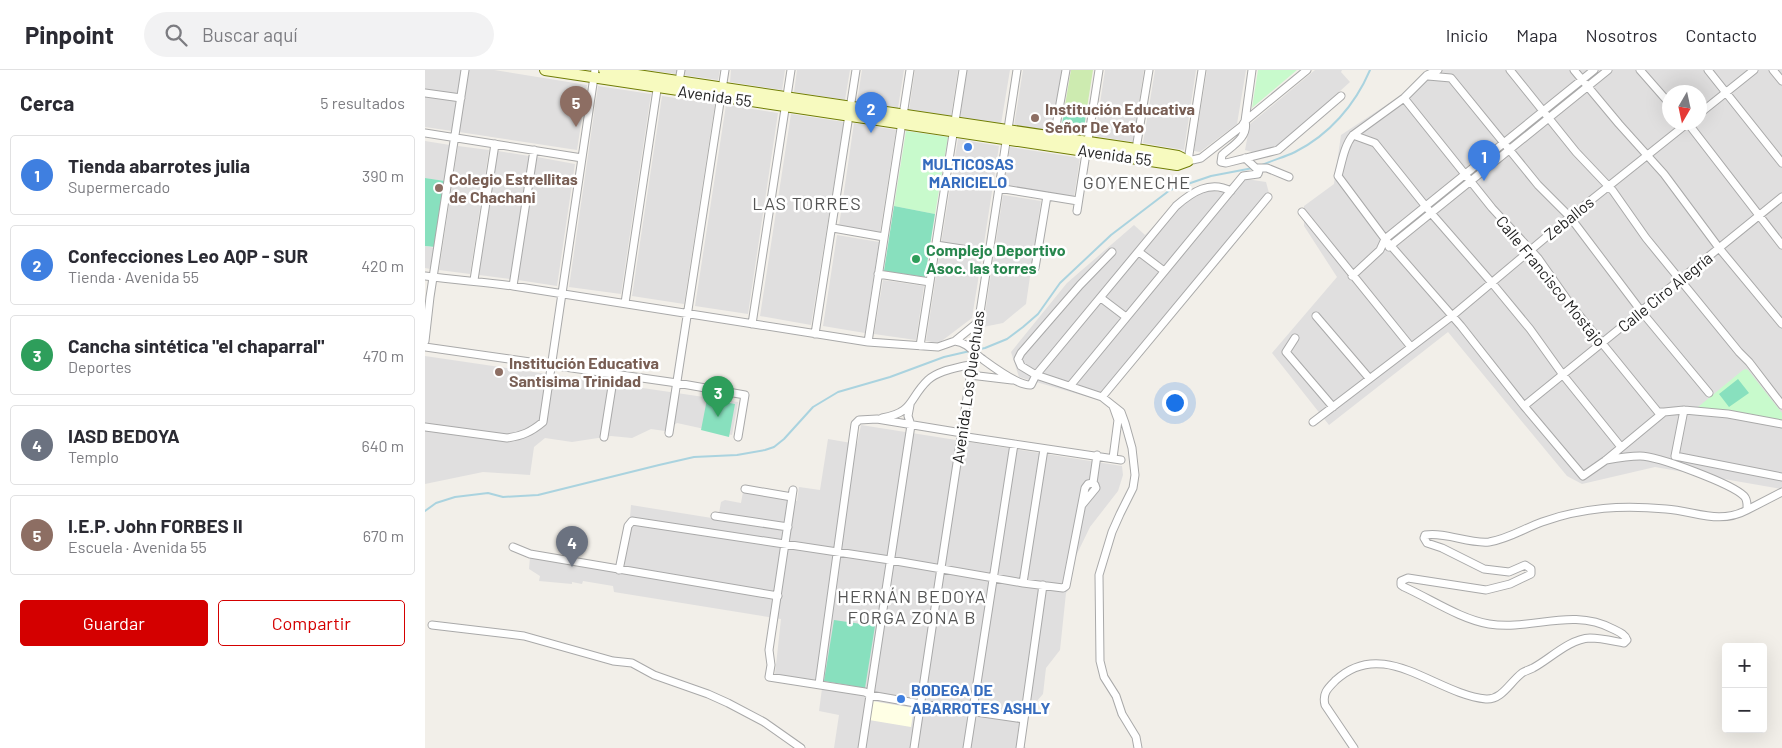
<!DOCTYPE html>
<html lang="es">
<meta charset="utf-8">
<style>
:root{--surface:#fff;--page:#f2f2f3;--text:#2b2b33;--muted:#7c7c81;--line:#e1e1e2;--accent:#d40000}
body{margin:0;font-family:Barlow,sans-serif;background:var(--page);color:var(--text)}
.controls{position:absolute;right:15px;bottom:15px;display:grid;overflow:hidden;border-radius:5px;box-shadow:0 5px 20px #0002}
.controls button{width:45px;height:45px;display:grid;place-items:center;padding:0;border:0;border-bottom:1px solid var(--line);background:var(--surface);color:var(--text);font:25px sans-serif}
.compass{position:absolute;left:1237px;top:15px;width:45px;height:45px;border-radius:50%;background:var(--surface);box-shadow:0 5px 20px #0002;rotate:189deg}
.you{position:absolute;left:749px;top:332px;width:18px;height:18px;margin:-12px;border:4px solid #fff;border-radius:50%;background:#1a73e8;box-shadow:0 0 0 8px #1a73e833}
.badge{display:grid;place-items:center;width:32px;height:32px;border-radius:50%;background:var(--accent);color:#fff;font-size:16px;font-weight:700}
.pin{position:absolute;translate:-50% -41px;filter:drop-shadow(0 1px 2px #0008)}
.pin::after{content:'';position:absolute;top:26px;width:18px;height:15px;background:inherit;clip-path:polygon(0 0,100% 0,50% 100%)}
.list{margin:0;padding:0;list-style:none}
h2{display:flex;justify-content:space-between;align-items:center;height:65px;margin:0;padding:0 20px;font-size:21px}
h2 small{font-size:16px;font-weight:400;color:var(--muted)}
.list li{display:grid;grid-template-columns:32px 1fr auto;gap:15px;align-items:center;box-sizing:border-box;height:80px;margin:0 10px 10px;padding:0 10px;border:1px solid var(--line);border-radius:5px}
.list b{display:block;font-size:19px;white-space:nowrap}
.list p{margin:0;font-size:16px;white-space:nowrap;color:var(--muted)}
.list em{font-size:16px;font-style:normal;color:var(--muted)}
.actions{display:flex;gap:10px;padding:15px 20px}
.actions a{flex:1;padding:11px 0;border:1px solid var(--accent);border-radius:5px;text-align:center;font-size:18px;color:var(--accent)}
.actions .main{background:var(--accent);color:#fff}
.icon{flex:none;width:28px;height:28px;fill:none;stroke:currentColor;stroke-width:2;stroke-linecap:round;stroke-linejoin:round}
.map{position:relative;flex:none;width:1357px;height:678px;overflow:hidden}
header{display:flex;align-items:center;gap:30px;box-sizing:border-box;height:70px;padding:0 25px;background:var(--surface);border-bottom:1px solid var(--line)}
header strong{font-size:24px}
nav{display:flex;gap:28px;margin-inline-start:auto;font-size:18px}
.search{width:350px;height:45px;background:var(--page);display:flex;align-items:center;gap:12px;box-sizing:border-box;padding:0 18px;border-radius:28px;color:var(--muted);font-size:19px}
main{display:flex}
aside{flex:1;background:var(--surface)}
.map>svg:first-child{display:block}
.residential{fill:#e0dfdf;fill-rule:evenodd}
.education{fill:#ffffe5}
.grass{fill:#cdebb0}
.park{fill:#c8facc}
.pitch{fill:#88e0be}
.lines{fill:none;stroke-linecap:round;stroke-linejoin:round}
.stream{stroke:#aad3df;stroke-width:2}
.street-casing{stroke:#a9a9a9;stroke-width:9}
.secondary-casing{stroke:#707d05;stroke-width:12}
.street{stroke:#fff;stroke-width:7}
.secondary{stroke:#f7fabf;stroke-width:10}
.education-dot{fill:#8d6e63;stroke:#fff;stroke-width:2}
.shop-dot{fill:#3f7fe0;stroke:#fff;stroke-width:2}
.leisure-dot{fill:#2e9e5b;stroke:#fff;stroke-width:2}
.labels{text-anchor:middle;stroke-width:5;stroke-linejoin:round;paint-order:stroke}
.street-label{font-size:16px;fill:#222;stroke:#fff}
.education-label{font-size:16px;font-weight:bold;fill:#785e54;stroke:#fff;text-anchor:start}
.shop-label{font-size:16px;font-weight:bold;fill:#366cbe;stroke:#fff}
.leisure-label{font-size:16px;font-weight:bold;fill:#27864d;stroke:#fff;text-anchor:start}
.neighbourhood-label{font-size:18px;letter-spacing:1px;fill:#555;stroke:#fff}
</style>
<header>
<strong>Pinpoint</strong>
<div class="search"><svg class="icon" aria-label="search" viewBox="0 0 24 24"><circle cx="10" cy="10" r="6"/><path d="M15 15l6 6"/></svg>Buscar aquí</div>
<nav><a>Inicio</a><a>Mapa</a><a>Nosotros</a><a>Contacto</a></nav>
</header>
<main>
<aside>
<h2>Cerca<small>5 resultados</small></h2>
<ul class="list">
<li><span class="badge" style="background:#3f7fe0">1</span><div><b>Tienda abarrotes julia</b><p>Supermercado</p></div><em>390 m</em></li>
<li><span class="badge" style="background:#3f7fe0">2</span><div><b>Confecciones Leo AQP - SUR</b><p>Tienda · Avenida 55</p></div><em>420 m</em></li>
<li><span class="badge" style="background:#2e9e5b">3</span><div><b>Cancha sintética &quot;el chaparral&quot;</b><p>Deportes</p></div><em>470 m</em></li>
<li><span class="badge" style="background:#6b7280">4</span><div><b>IASD BEDOYA</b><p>Templo</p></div><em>640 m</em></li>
<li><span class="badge" style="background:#8d6e63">5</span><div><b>I.E.P. John FORBES II</b><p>Escuela · Avenida 55</p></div><em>670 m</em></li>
</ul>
<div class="actions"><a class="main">Guardar</a><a>Compartir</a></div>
</aside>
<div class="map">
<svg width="1357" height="678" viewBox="0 0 1357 678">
<rect width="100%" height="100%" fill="#f2efe9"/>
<path class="residential" d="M0,0h36l-3,25 -33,-5z
M44,0h25l93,15 -10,65 -118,-18z
M222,0h73l-2,10z
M306,0h54l-3,20 -52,-8z
M372,0h53l-5,30 -51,-8z
M437,0h42l-6,38 -41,-6z
M490,0h43l-7,46 -42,-6z
M542,0h43l-9,54 -41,-7z
M598,0h39l-11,62 -37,-6z
M680,0h39l-11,72 -38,-6z
M730,0h41l-12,80 -41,-7z
M782,0h39l-9,54 -37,28 -6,-1z
M890,0h27l-1,2 9,10 -73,66 -21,5 -11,-3 5,-26z
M1002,0h355v419l-127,-22 -73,17 -15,-8 -119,-144 -119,93 -57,-72 65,-76 -33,-51v-20l30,-22 7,-49 77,-51zM1244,22h30v30h-30z
M173,16l53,8 -30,200 -52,-7z
M0,26l32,5 -5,30 -27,-4z
M237,26l53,8 -31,200 -52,-8z
M301,35l52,8 -30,201 -53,-8z
M366,44l53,8 -33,203 -51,-9z
M429,53l42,7 -16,102 -41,-6z
M533,69l41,7 -16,104 -42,-6z
M0,71l25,4 -5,36 -20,-3z
M33,76l31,4 -19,124 -31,-4z
M585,77l70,11 -6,39 -70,-11z
M73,81l31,5 -19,123 -31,-4z
M112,87l38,7 -18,122 -39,-6z
M815,108l26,4 3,11 -124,151 -50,55 -76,-22 -8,-25 56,-69 67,-58 11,10 36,-36 27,-10 10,3z
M578,125l38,6 -15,103 -23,19 -20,4z
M412,165l42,7 -14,91 -42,-7z
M0,176l10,2 -4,21 -6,-1z
M515,180l42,6 -10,62 -33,25 -13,-2z
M458,210l41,6 -8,54 -42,-6z
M0,286l313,46 -6,33 -55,-12 -12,8 -14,-2 -19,9 -21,-2 -39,6 -27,-4 -11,9 -4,28 -47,-3 -58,12z
M436,355l261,41 1,9 -5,16 -28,36 -16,33 -5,29 -3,4 -6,57 -14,18 -3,26 -6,7 -14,-2 -6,39 9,10h-192l5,-33 -20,-4 4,-30 -48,-7 6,-55 -167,-27 -1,-6 -30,-5 -1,3 -10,-2v2l-33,-3 1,-5 -11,-7 1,-12 93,16 10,-56h-3l1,-12 87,14 3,-17 4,-2 16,3 2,-11 54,9 2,-14 21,3 8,-51 29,5z"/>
<path class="education" d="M447,631l42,7 -3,19 -42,-7z"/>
<path class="grass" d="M646,0h22l-6,38 -22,-3z"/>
<path class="park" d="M833,0h39l-45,38z
M481,61l42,6 -13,77 -41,-8z
M1321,299l2,1 34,43v7l-84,-13 45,-37z"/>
<path class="pitch" d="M640,35l22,3 -4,27 -22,-4z
M0,108l20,3 -10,66 -10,-1z
M469,136l41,8 -10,63 -41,-6z
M1313,309l11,14 -20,14 -10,-13z
M282,329l28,5 -6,33 -28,-7z
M409,550l41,6 -10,62 -41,-7z"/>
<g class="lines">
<path class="stream" d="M837,95c11,-5 23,-8 33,-13 34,-17 60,-47 75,-82
M550,280l10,-2 22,-9 16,-12 15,-13 22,-31 51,-48 59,-45 41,-14 42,-8
M0,441l11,-8 19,-6 33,-4 15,4 35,-2 121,-30 35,-8 43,-2 28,-5 9,-3 10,-8 29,-32 25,-15 52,-15 54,-20 26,-6"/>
<defs>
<path id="street" d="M777,0l-14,91 13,-3 41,-32 3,-5 62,-51
M827,0l-7,51c4,16 -13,25 -23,34l-1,7 5,1 52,-13 63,-54
M1013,0l-11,5 -23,23 -51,37c-9,11 -11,27 -15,41l47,63 76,87 63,80 59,70 23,-16 58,-48 20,-2 44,4 54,10
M1085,0l66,82 37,39 33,47 93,114 10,10 33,43
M1149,0l45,54 45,50 55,74 63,76
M1215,0l29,33
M1283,0l74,93
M1348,0l9,11
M1003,6l23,2 87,107 32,32 71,94 68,82
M254,11l2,-11
M0,23l36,5
M979,28l88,110 46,50 33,47 87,107h6
M1274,44l55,-44
M1262,52l95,123
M0,63l157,25
M928,65l22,8 56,70 61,70 38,46 33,46 58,72
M629,67l12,-67
M711,79l13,-79
M833,98h9l22,9
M573,118l80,13
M652,141l22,-141
M877,142l109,135
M408,158l51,9
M511,175l52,8
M964,177l219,-177
M687,182l-32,33 -59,68 -3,6 3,7 15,9 66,22 19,15 4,11 7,25 3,27 -2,13 -13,26 -8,18 -13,43 1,86 4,16 12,19 6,18 14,23 2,11
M714,182l25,19
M610,198l12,-72
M453,204l52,8
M0,206c29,4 59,6 88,10l355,56 70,5 17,-6c13,2 17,10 26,17 11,8 37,28 50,27l5,-10 140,-169c16,-14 34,-26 55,-15
M927,206l28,-26 5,-11 209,-169
M49,210l21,-136
M88,216l21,-136
M676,228l25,19
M200,233l33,-220
M891,246l53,62
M327,254l39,-254
M390,264l41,-264
M870,268l-9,14 47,55
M0,271l5,-44 35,-227
M530,271l22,-18
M443,272l42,-272
M495,276l43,-276
M0,277l252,36 68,12 -7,42
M545,305l42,5
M645,316l173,-210 15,-2 1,-3 -14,-13
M677,327l166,-200
M1099,336l258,-209
M1259,340l-9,46 107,21
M457,348c33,-6 26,-19 46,-38 11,-10 30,-12 44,-16
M888,352l139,-106 118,-99 119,-95
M0,357l82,11c15,-2 24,-6 36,-16l52,-352
M244,363l56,-363
M179,367l10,-63
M688,388l5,-38 -5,-14
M320,419l47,8
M368,420l-24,160 2,15 -2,12 96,15 5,3 51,9 103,15
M657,435l14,-17 -1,-3 -2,-2 4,-28
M1322,440l35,-18
M290,446l73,11
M88,477l17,7 248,42
M194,500l9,-44 4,-5 258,39 133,23 40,5 3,-2 19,-98 3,-4 5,-1
M598,513l21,-134
M7,555l92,11 89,25 19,2 22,12 54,19 20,9 36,19 37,26
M394,614l36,-260 4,-4 18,-1 85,14 5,4 154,23
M437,678l49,-323 -3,-9 2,-11
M489,678c34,-226 67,-452 103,-678
M542,678l47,-304
M595,678l23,-163
M929,678l-29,-43c-3,-12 3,-17 11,-25 48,-44 99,14 150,19 16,1 24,-17 36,-26 3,-2 7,-3 11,-5 17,-9 36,-29 57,-30 11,0 23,3 34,5l3,-3c-2,-6 -8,-8 -14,-11 -42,-22 -81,2 -124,-5 -29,-5 -58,-25 -85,-37l-3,-2v-4l7,-3 78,12 24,-6 21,-10v-5l-6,-4 -16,7 -25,-3 -42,-21 -15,-5 -3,-5 1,-3c22,-3 43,9 64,7 19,-3 36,-14 53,-20 43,-15 80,-17 124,-13 29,2 53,16 81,1 0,-4 1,-10 -3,-14 -12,-12 -86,-40 -104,-40 -11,0 -23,2 -34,4"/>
<path id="secondary" d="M120,0l632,95 11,-4
M179,0l532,79 42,7 10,5"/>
</defs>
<use href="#street" class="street-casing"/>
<use href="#secondary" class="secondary-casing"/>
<use href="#street" class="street"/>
<use href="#secondary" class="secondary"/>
</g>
<g class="education-dot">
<circle cx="610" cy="48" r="5"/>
<circle cx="14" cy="118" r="5"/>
<circle cx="74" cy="302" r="5"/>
</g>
<g class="shop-dot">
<circle cx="543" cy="77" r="5"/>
<circle cx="476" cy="629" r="5"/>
</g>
<circle class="leisure-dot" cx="491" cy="189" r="5"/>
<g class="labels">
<g class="street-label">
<text transform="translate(290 26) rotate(8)" y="6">Avenida 55</text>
<text transform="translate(690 85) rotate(8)" y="6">Avenida 55</text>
<text transform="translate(1144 148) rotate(-39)" y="6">Zeballos</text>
<text transform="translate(1126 211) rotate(51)" y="6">Calle Francisco Mostajo</text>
<text transform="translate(1240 222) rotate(-39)" y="6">Calle Ciro Alegría</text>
<text transform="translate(543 317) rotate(-82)" y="6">Avenida Los Quechuas</text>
</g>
<g class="education-label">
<text x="620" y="45">Institución Educativa<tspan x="620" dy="18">Señor De Yato</tspan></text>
<text x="24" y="115">Colegio Estrellitas<tspan x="24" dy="18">de Chachani</tspan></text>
<text x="84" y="299">Institución Educativa<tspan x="84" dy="18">Santisima Trinidad</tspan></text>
</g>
<g class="shop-label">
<text x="543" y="100">MULTICOSAS<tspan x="543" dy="18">MARICIELO</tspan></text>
<text x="486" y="626" text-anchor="start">BODEGA DE<tspan x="486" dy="18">ABARROTES ASHLY</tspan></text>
</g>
<g class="leisure-label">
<text x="501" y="186">Complejo Deportivo<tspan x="501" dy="18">Asoc. las torres</tspan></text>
</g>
<g class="neighbourhood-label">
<text x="712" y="119">GOYENECHE</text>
<text x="382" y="140">LAS TORRES</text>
<text x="487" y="533">HERNÁN BEDOYA<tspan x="487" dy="21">FORGA ZONA B</tspan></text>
</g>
</g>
</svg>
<div class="controls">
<button>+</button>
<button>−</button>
</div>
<svg class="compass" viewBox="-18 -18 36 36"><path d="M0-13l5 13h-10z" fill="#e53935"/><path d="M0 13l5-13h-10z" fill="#7c7c81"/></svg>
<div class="you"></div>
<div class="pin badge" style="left:1059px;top:111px;background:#3f7fe0">1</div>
<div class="pin badge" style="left:446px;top:63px;background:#3f7fe0">2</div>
<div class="pin badge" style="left:293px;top:347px;background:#2e9e5b">3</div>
<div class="pin badge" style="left:147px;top:497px;background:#6b7280">4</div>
<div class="pin badge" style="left:151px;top:57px;background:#8d6e63">5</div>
</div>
</main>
